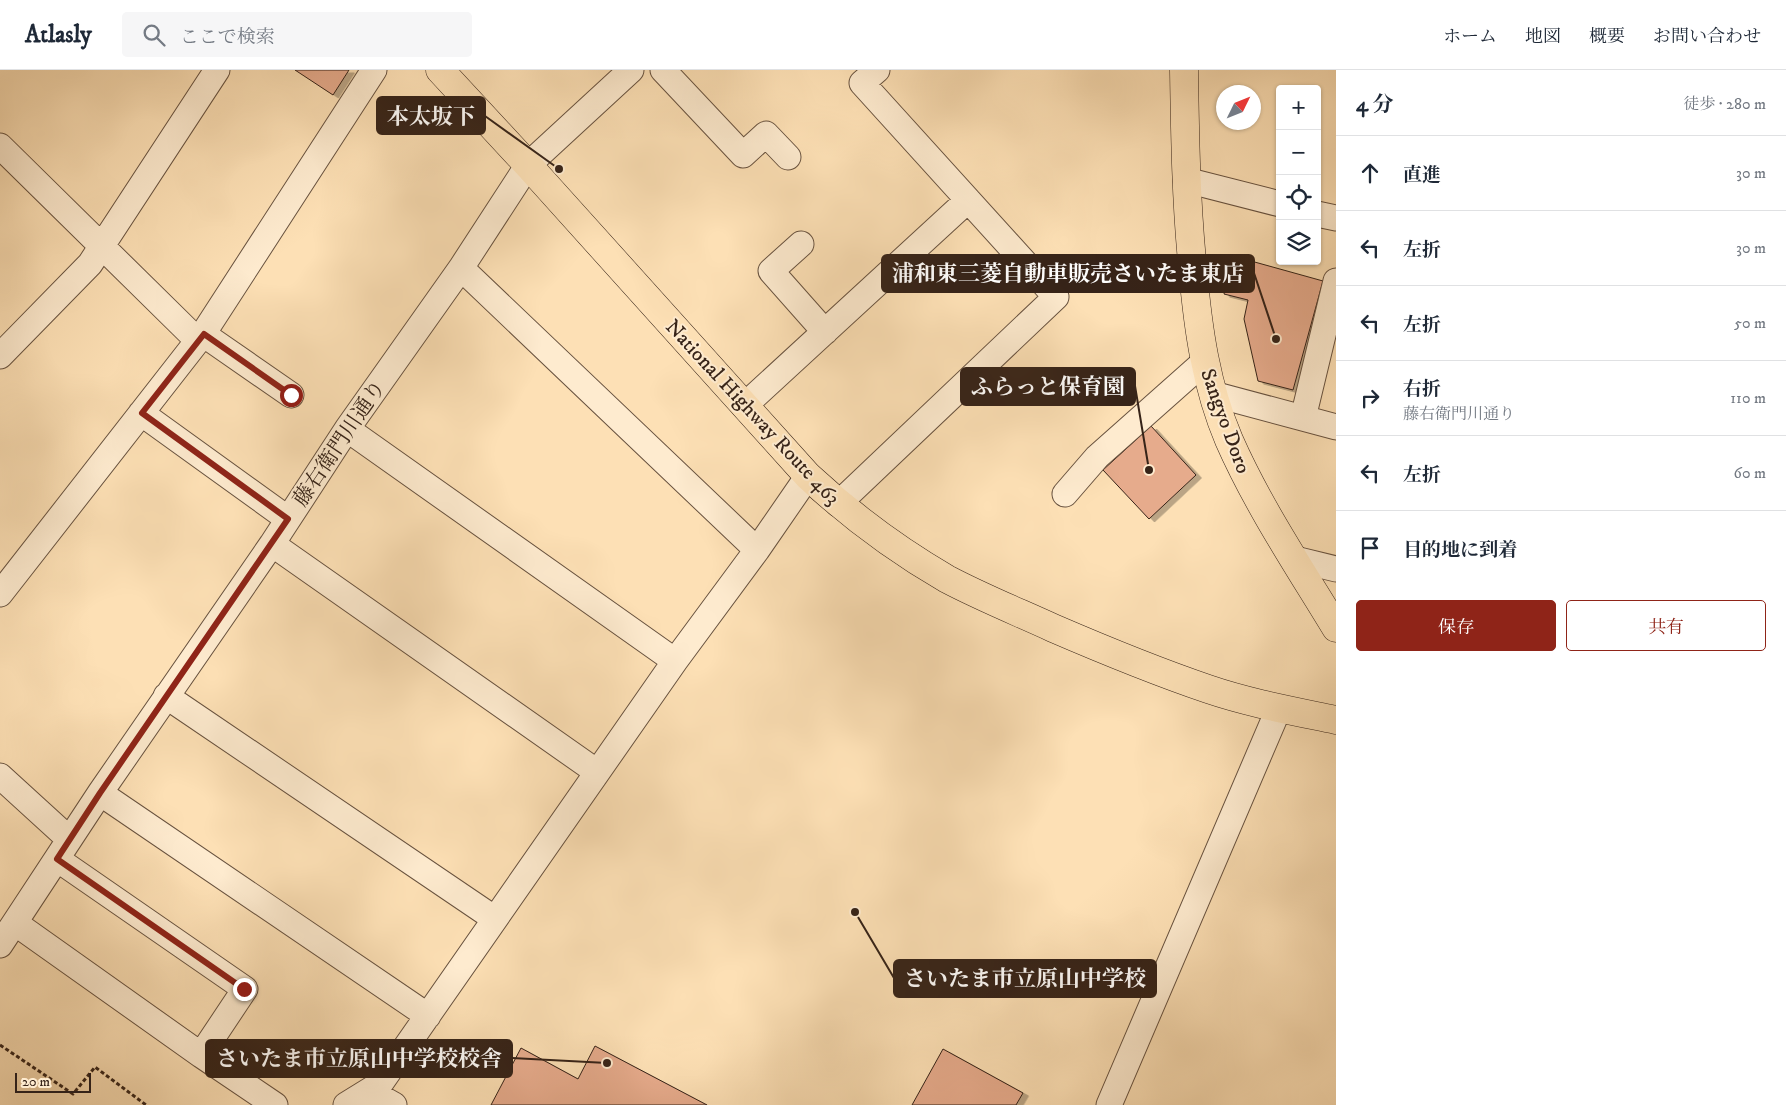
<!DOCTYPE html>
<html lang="ja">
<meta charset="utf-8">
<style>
:root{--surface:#fff;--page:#f6f6f7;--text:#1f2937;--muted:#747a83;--line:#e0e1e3;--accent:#8f2418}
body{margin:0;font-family:"IM FELL DW Pica","Noto Serif JP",serif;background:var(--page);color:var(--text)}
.controls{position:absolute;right:15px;top:15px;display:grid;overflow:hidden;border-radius:5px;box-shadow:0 1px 4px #0004}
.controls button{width:45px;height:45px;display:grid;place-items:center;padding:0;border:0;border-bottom:1px solid var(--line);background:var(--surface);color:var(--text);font:25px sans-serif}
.compass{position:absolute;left:1216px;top:15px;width:45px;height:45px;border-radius:50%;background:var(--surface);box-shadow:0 1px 4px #0004;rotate:47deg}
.scale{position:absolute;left:15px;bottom:12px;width:76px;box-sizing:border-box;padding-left:5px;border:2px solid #362318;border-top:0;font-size:14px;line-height:18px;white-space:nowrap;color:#362318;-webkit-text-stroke:4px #feebcf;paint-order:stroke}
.stop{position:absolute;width:15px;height:15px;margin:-11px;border:4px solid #8f2418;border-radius:50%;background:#fff}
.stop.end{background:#8f2418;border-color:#fff;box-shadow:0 1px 5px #0008}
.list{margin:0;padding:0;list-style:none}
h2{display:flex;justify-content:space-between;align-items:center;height:65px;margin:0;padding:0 20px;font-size:21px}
h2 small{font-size:16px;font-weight:400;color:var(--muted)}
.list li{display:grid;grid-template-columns:32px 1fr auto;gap:15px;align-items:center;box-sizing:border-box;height:75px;padding:0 20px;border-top:1px solid var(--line)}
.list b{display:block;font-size:19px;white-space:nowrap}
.list p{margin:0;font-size:16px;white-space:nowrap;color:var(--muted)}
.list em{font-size:16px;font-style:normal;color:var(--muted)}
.actions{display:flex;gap:10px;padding:15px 20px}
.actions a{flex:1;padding:11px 0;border:1px solid var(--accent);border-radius:5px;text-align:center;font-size:18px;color:var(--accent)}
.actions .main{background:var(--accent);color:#fff}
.icon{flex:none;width:28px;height:28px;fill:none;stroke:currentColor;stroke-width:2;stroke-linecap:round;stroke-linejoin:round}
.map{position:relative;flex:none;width:1336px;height:1035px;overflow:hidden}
header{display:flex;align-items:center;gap:30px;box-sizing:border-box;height:70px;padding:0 25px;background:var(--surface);border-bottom:1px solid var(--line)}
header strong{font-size:24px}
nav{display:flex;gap:28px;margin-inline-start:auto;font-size:18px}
.search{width:350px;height:45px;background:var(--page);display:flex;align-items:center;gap:12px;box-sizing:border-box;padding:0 18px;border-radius:5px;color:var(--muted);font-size:19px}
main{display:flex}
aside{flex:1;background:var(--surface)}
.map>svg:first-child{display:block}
.building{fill:#e6ab8c;stroke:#362318;filter:url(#shadow)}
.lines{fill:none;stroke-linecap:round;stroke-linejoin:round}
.minor-casing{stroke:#68523f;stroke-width:27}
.major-casing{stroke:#362318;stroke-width:29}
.highway-casing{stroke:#362318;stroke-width:29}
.path{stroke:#362318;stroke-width:3;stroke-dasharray:4 2.5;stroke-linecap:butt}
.minor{stroke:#feebcf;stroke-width:25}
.major{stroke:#fde0b5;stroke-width:28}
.highway{stroke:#fde0b5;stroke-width:28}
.route{stroke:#8f2418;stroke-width:6}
.labels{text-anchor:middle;stroke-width:4;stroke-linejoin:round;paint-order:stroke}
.street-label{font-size:21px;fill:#362318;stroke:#feebcf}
.leader{fill:none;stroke:#362318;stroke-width:2}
.callout-dot{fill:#362318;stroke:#feebcf;stroke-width:2}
.callout{fill:#362318;stroke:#362318;stroke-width:2}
.callout-label{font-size:22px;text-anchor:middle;font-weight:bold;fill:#fff}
</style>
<header>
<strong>Atlasly</strong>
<div class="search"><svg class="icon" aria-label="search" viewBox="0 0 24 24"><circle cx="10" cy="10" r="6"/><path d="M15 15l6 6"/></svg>ここで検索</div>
<nav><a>ホーム</a><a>地図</a><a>概要</a><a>お問い合わせ</a></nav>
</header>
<main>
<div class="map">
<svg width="1336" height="1035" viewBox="0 0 1336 1035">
<defs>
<filter id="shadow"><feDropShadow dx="5.5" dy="3" stdDeviation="0" flood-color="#0004"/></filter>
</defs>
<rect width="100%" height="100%" fill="#fde0b5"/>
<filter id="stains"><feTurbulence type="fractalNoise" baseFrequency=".004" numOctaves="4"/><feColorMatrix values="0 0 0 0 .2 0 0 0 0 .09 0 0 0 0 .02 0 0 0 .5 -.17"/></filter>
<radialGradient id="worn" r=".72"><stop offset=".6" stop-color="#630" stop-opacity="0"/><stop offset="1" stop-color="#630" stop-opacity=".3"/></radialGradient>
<path class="building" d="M295,0h54l-16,25z
M1233,186l90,25 -30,109 -35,-9 -14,-62 4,-19 -24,-6z
M1151,356l45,49 -47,44 -46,-49z
M595,976l112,59h-216l30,-57 57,31z
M943,979l80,44 -7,12h-104z"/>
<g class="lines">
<defs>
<path id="minor" d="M663,0l80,85 23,-21 22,23
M0,76l191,188h12l88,61
M1186,110l94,24
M1317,144l19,4
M801,174l-30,27 54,61
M461,198l296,282
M0,286l90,-92 127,-194
M1213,324l123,33
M744,336l224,-206
M141,343l147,106
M1303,348l33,-137
M347,359l328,232
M1065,424l32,-37 107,-95
M838,434l218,-207 -194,-214 15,-13
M272,474l325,228
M1295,489l41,10
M0,524l203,-260 171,-264
M166,626l329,223
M0,706l69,63
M100,723l328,223
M57,789l188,130 -44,66
M15,853l186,132 74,50
M0,875l100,-152 172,-249 75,-115 114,-161 67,-103 103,-95
M369,1021l25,14
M346,1035l34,-21 295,-423 82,-111 51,-74
M1109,1035l170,-397"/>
<path id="major" d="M1184,0c1,67 2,134 9,201 5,58 13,115 36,169 29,66 70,127 107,188"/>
<path id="highway" d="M440,0l88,95 280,311c42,39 89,74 139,103 34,18 71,33 106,49 51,22 102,43 155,61 41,14 85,22 128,31"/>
</defs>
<use href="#minor" class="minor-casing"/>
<use href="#major" class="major-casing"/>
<use href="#highway" class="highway-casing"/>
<path class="path" d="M0,975l73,49 22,-27 51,38"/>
<use href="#minor" class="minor"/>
<use href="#major" class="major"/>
<use href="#highway" class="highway"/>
</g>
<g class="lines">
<path class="route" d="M244,919l-187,-130 43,-66 188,-274 -146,-106 62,-79 87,61"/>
</g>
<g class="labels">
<g class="street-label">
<text transform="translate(753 342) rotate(47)" y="7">National Highway Route 463</text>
<text transform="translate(1226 351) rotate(70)" y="7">Sangyo Doro</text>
<text transform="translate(339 373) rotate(-56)" y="7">藤右衛門川通り</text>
</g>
</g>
<path class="leader" d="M559 99L485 46M1276 269L1254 203M1149 400L1135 316M855 842L894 908M607 993L512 988"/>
<g class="callout-dot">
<circle cx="559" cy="99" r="5"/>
<circle cx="1276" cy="269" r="5"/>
<circle cx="1149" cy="400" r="5"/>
<circle cx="855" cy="842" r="5"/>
<circle cx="607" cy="993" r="5"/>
</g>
<g class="callout">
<rect x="377" y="27" width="108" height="37" rx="5"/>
<rect x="882" y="185" width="372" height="37" rx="5"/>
<rect x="961" y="298" width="174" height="37" rx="5"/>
<rect x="894" y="890" width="262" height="37" rx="5"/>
<rect x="206" y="970" width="306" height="37" rx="5"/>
</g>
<g class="callout-label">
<text x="431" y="54">本太坂下</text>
<text x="1068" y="211">浦和東三菱自動車販売さいたま東店</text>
<text x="1048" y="324">ふらっと保育園</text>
<text x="1025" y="916">さいたま市立原山中学校</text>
<text x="359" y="996">さいたま市立原山中学校校舎</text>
</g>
<rect width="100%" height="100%" filter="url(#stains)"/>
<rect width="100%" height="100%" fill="url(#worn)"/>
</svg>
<div class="controls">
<button>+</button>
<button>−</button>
<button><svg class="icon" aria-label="locate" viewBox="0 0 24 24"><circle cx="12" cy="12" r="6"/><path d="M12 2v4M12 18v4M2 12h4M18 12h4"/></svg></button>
<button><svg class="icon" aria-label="layers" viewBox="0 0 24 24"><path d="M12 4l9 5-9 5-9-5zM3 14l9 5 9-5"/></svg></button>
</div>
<svg class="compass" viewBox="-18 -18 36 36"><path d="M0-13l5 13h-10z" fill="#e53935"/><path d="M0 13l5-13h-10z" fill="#747a83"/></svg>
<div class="scale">20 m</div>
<div class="stop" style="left:291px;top:325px"></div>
<div class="stop end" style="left:244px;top:919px"></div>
</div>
<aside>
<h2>4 分<small>徒歩 · 280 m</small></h2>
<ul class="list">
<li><svg class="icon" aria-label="ahead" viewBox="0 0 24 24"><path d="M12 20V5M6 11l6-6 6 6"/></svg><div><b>直進</b></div><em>30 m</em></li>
<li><svg class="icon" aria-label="left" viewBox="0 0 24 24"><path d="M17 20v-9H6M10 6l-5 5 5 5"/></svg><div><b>左折</b></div><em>30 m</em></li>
<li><svg class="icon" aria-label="left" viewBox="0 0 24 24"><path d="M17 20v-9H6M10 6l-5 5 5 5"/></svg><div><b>左折</b></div><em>50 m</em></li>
<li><svg class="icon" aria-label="right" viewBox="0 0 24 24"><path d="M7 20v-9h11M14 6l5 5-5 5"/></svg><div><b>右折</b><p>藤右衛門川通り</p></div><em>110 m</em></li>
<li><svg class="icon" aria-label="left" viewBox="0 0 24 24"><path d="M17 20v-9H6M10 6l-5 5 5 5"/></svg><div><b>左折</b></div><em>60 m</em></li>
<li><svg class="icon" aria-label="arrive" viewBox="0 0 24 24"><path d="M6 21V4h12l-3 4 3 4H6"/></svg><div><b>目的地に到着</b></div></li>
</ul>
<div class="actions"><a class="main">保存</a><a>共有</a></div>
</aside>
</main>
